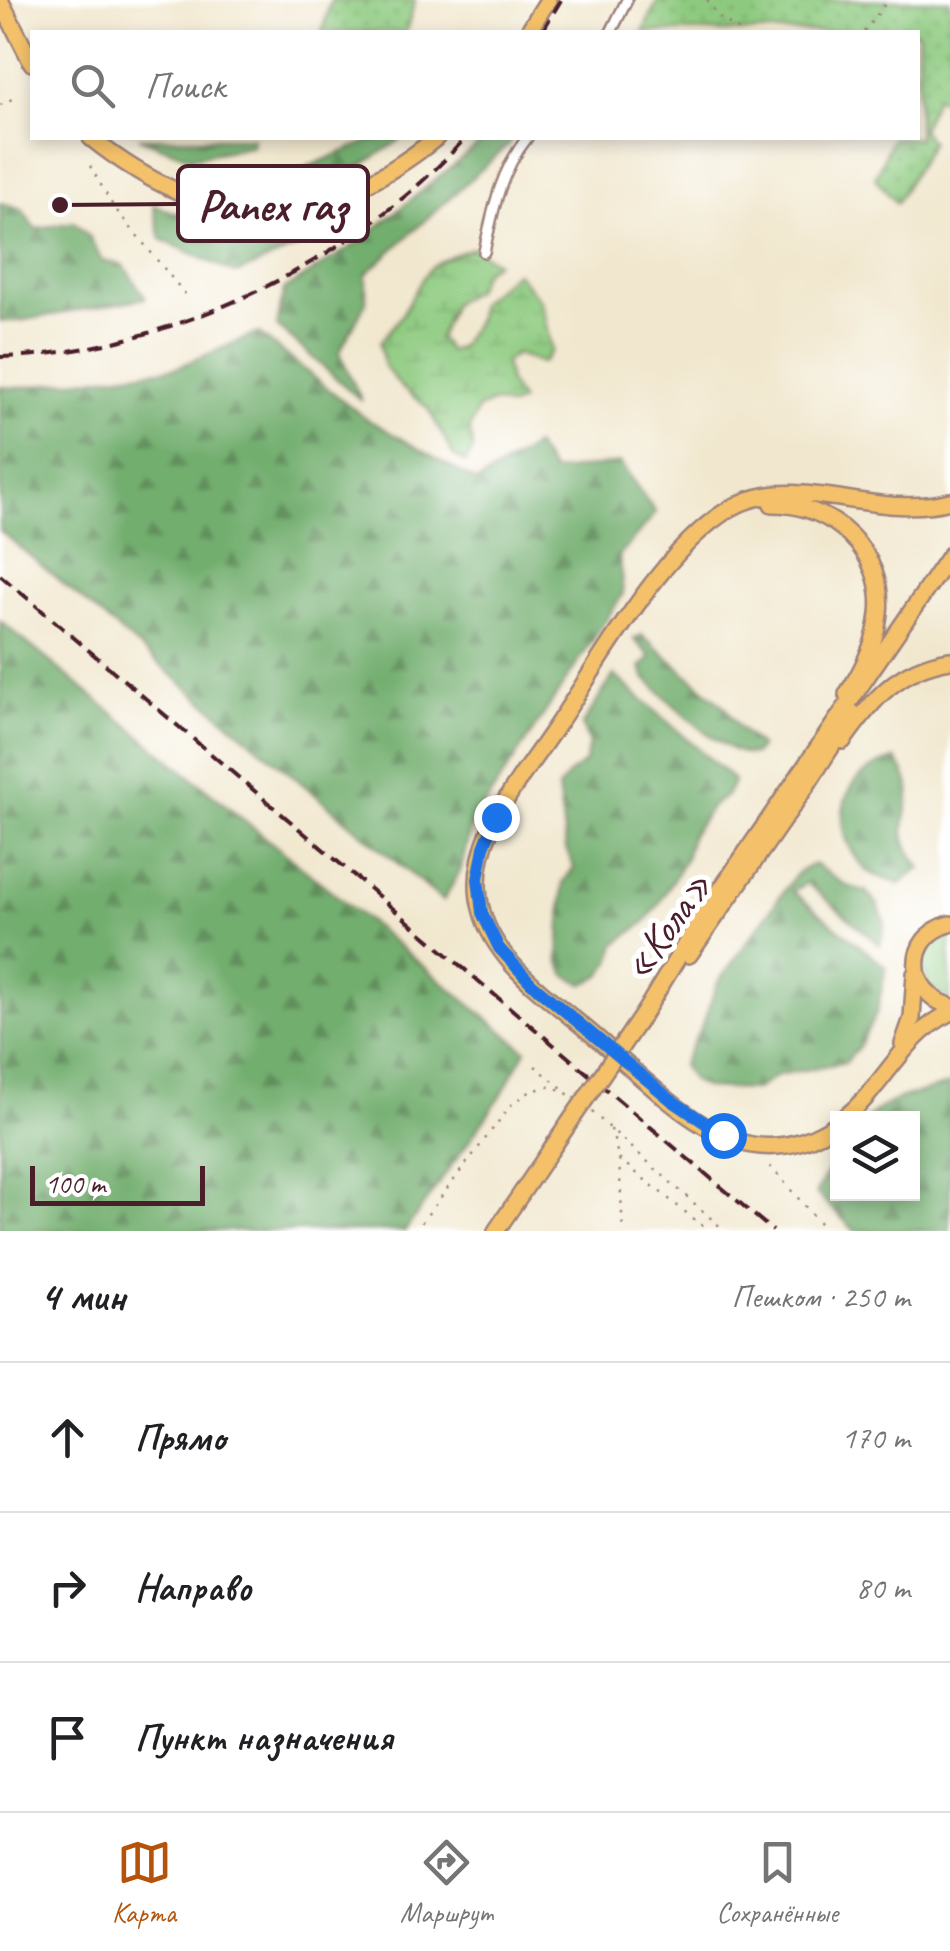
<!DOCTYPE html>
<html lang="ru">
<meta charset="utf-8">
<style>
:root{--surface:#fff;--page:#f6f6f6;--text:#202124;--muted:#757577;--line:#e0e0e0;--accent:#b45309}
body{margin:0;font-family:Caveat,sans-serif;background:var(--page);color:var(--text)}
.controls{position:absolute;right:30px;bottom:30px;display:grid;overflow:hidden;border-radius:0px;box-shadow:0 5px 15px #0003}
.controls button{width:90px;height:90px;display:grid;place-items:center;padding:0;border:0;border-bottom:2px solid var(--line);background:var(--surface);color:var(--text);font:50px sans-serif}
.scale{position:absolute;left:30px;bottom:25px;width:175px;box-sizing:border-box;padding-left:10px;border:5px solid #4a1f2b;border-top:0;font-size:28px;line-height:35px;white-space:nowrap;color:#4a1f2b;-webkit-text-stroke:8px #fff;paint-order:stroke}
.stop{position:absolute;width:30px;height:30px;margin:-22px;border:8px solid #1a73e8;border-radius:50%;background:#fff}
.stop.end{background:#1a73e8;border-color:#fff;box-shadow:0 2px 10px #0008}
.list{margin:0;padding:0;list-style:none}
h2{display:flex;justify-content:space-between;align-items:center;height:130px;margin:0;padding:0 40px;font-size:42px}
h2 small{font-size:32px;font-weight:400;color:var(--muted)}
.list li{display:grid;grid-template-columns:65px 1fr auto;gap:30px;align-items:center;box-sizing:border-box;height:150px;padding:0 40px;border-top:2px solid var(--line)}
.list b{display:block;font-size:38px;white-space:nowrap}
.list em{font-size:32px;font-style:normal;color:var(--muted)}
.icon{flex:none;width:55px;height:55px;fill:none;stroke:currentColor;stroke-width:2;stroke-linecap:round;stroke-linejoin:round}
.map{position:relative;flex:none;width:950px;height:1231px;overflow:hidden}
.search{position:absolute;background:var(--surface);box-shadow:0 5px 15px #0003;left:30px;right:30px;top:30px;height:110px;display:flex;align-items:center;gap:25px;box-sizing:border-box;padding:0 35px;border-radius:0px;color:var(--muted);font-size:38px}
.sheet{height:580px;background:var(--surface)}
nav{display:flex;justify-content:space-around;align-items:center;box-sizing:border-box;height:140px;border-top:2px solid var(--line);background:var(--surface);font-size:28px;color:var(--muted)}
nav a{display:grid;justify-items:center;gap:5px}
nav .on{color:var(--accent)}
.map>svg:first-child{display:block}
.grass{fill:url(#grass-tufts);stroke:#6c7455;stroke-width:2.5}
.forest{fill:url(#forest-firs);stroke:#5e664c;stroke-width:2.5}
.wetland{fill:url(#wetland-marsh);stroke:#6c7455;stroke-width:2.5}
.park{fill:url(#park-dots);stroke:#6c7455;stroke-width:2.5}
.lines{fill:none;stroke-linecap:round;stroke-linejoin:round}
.minor-casing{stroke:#9e837c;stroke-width:14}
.primary-casing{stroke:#9e837c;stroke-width:20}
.trunk-casing{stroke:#9e837c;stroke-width:20}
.path{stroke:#9e837c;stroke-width:2.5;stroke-dasharray:2.5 8;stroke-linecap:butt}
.minor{stroke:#fff;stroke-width:9}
.primary{stroke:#f4c16a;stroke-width:15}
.trunk{stroke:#f4c16a;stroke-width:15}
.rail{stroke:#4a1f2b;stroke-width:4;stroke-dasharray:15 8;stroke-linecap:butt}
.trunk-bridge-casing{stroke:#9e837c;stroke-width:20;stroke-linecap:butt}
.trunk-bridge{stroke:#f4c16a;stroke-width:15}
.route{stroke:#1a73e8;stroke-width:12}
.labels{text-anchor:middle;stroke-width:10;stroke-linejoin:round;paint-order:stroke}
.street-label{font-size:42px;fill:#4a1f2b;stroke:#fff}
.leader{fill:none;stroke:#4a1f2b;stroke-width:4}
.callout-dot{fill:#4a1f2b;stroke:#fff;stroke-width:4}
.callout{fill:#fff;stroke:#4a1f2b;stroke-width:4}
.callout-label{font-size:45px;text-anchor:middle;font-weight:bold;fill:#4a1f2b}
</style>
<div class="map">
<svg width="950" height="1231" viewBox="0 0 950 1231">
<defs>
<pattern id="grass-tufts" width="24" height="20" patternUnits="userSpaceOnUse" patternTransform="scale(2.5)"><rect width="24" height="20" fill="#8dca7f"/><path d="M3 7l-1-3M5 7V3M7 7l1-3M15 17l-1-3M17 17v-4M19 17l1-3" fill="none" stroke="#7bad6e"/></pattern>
<pattern id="forest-firs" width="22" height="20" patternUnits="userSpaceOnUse" patternTransform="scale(2.5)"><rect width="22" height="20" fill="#72ae6e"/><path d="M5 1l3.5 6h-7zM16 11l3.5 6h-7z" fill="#608d5b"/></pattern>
<pattern id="wetland-marsh" width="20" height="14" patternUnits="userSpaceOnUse" patternTransform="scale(2.5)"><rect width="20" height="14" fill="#8dca7f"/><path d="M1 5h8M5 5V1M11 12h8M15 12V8" fill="none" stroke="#7bad6e"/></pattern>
<pattern id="park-dots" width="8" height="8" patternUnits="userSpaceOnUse" patternTransform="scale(2.5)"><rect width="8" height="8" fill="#8dca7f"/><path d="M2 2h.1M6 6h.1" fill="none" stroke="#7bad6e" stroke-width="1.8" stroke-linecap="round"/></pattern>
</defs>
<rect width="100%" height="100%" fill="#fff"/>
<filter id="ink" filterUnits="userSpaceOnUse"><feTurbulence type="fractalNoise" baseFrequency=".01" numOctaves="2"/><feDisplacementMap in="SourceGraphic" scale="20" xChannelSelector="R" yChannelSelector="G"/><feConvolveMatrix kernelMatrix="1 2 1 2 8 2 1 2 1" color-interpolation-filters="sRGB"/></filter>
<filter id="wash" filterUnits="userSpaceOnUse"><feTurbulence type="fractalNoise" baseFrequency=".0048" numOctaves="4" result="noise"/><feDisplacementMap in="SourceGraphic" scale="40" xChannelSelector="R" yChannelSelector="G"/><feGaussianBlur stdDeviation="2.25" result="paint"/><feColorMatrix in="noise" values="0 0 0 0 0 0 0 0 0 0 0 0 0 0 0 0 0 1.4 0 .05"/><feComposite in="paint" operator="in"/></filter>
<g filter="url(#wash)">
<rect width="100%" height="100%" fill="#f1e7ce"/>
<path class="grass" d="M950,931v69l-21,-12 -8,-27 12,-22z"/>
<path class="forest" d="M139,138h114l-1,8 -61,12z
M376,138h27l-40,27 -58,24 -21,-12z
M487,138h23l-1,6 -143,130v28l-27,51 23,48 -85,-75 7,-36 76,-49z
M364,201l-47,38 -81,35 -75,-35 -8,-34 64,22 67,3z
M0,203l22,6 13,20 39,-7 16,16 12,23 21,4 23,33 -127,23h-19z
M258,333l107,85 112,64 58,-36 17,26 68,-9 36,50 -37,43 4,38 -152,231 -10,44 -18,32 -443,-370v-144l16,1 160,-20z
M0,621l526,429 -26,47 -95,134h-405z
M642,635l84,73 12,19 22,20 -5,7c-29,6 -87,-56 -109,-75l-5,-12 10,-10 -17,-18z
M614,675l120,105 -8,16 -14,10 -21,29 -6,24 -28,48 -13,16 -28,21 -5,18 -11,14 -16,8 -18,-9 -7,-15 4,-77 11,-16 -8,-18 -8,-61 12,-15 15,-10 4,-19 -7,-19z
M896,759c23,35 10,36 8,72 0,14 9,26 17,37l-21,16c-11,-4 -28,-8 -36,-16 -37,-42 -25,-96 32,-109z
M814,864l33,22 19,5 12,14 7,18 -5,22 -73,-62 -15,8 94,76 -9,45 -19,36 -12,14 -68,13 -23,15 -49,-2 -15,-8 -9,-15 22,-44 13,-37 80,-111z
M950,1084v147h-95l-39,-38 21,-38 1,39h74v-76h-44c26,-24 50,-22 82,-34z"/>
<path class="wetland" d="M473,248l23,14 -12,9 -10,20 -21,12 -14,34 9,14 11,-3 18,-28 2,-17 37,-31 25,29 11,50 -10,12 -26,-9 -11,8 4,20 12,19 -11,6 -16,-5 -16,7 -9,20 4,20 -7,14 -12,-7 -26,-48 -27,-21 -17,-21 -4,-23c7,-12 18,-21 24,-32 25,-43 20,-47 69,-63z"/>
<path class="park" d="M331,0h84l-9,32h-84z
M658,0h292v103l-14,-6 -15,32 10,13 -35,61 -21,-25 17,-40h26v-106h-275z"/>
</g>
<g filter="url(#ink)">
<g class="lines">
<defs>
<path id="minor" d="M611,32l16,-32
M484,252c9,-42 16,-80 43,-114"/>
<path id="primary" d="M772,504c59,-1 114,48 107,110 -3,28 -17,57 -32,80
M843,741c29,-41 55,-73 107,-81
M950,924c-45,12 -44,69 0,82
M903,1044l9,-26 3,-44
M844,1118c40,-31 58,-82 106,-105
M838,1123c-26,18 -55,27 -86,22 -56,-9 -118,-76 -160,-111 -27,-23 -57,-44 -80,-70 -13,-15 -25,-33 -30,-52 -8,-27 -3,-56 8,-82 17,-38 46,-73 69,-108 44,-65 111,-187 182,-219 64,-28 137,17 209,-2"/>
<path id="trunk" d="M0,0l32,63
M528,32l20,-32
M91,138c119,95 225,97 345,0
M689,955l114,-164 50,-78
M644,1013l58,-96 248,-362
M496,1231l54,-80"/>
</defs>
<use href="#minor" class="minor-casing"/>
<use href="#primary" class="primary-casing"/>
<use href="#trunk" class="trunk-casing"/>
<path class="path" d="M707,0l13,18 21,14
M864,32l24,-32
M0,105l18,-9
M90,166l23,40 76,93
M535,1066l27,22
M592,1112l133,119
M611,1129l8,30 4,72
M619,1159l90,72
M770,1166l57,65
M415,1231l96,-126 20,-14 21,-5 18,9"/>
<use href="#minor" class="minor"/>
<use href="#primary" class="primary"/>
<use href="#trunk" class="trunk"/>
<path class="rail" d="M542,32l19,-32
M0,357c165,-3 357,-96 465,-219
M0,575l773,656"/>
<defs>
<path id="trunk-bridge" d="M550,1151l94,-138"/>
</defs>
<use href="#trunk-bridge" class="trunk-bridge-casing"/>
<use href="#trunk-bridge" class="trunk-bridge"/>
</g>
</g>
<g class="lines" filter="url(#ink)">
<path class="route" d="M496,817l-12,30 -6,32 4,34 17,35 32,35 140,117 52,35"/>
</g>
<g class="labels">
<g class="street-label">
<text transform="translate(666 925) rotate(-54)" y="15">«Кола»</text>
</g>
</g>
<path class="leader" d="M60 205L178 204"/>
<circle class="callout-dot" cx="60" cy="205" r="10"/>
<rect class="callout" x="178" y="166" width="190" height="75" rx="10"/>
<g class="callout-label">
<text x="273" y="220">Panex газ</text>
</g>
</svg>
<div class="controls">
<button><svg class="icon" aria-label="layers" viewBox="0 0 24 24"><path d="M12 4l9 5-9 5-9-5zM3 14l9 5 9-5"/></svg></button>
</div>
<div class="scale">100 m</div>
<div class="stop" style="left:723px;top:1135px"></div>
<div class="stop end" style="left:496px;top:817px"></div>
<div class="search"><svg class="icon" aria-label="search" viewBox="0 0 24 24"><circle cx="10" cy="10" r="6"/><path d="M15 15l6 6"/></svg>Поиск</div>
</div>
<section class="sheet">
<h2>4 мин<small>Пешком · 250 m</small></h2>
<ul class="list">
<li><svg class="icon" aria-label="ahead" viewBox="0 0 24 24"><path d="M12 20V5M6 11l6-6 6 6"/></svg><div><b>Прямо</b></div><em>170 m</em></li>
<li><svg class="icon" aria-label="right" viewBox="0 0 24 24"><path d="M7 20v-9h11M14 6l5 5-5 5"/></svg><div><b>Направо</b></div><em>80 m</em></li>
<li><svg class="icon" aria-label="arrive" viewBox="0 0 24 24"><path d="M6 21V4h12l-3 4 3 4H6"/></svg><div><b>Пункт назначения</b></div></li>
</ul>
</section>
<nav>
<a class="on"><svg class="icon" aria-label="map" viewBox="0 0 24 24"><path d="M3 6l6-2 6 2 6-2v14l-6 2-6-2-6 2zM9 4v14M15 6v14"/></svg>Карта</a>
<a><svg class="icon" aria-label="directions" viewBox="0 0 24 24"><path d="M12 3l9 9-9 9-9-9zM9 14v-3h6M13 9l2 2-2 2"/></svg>Маршрут</a>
<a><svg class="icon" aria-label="saved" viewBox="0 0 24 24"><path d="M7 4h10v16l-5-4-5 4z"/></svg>Сохранённые</a>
</nav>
